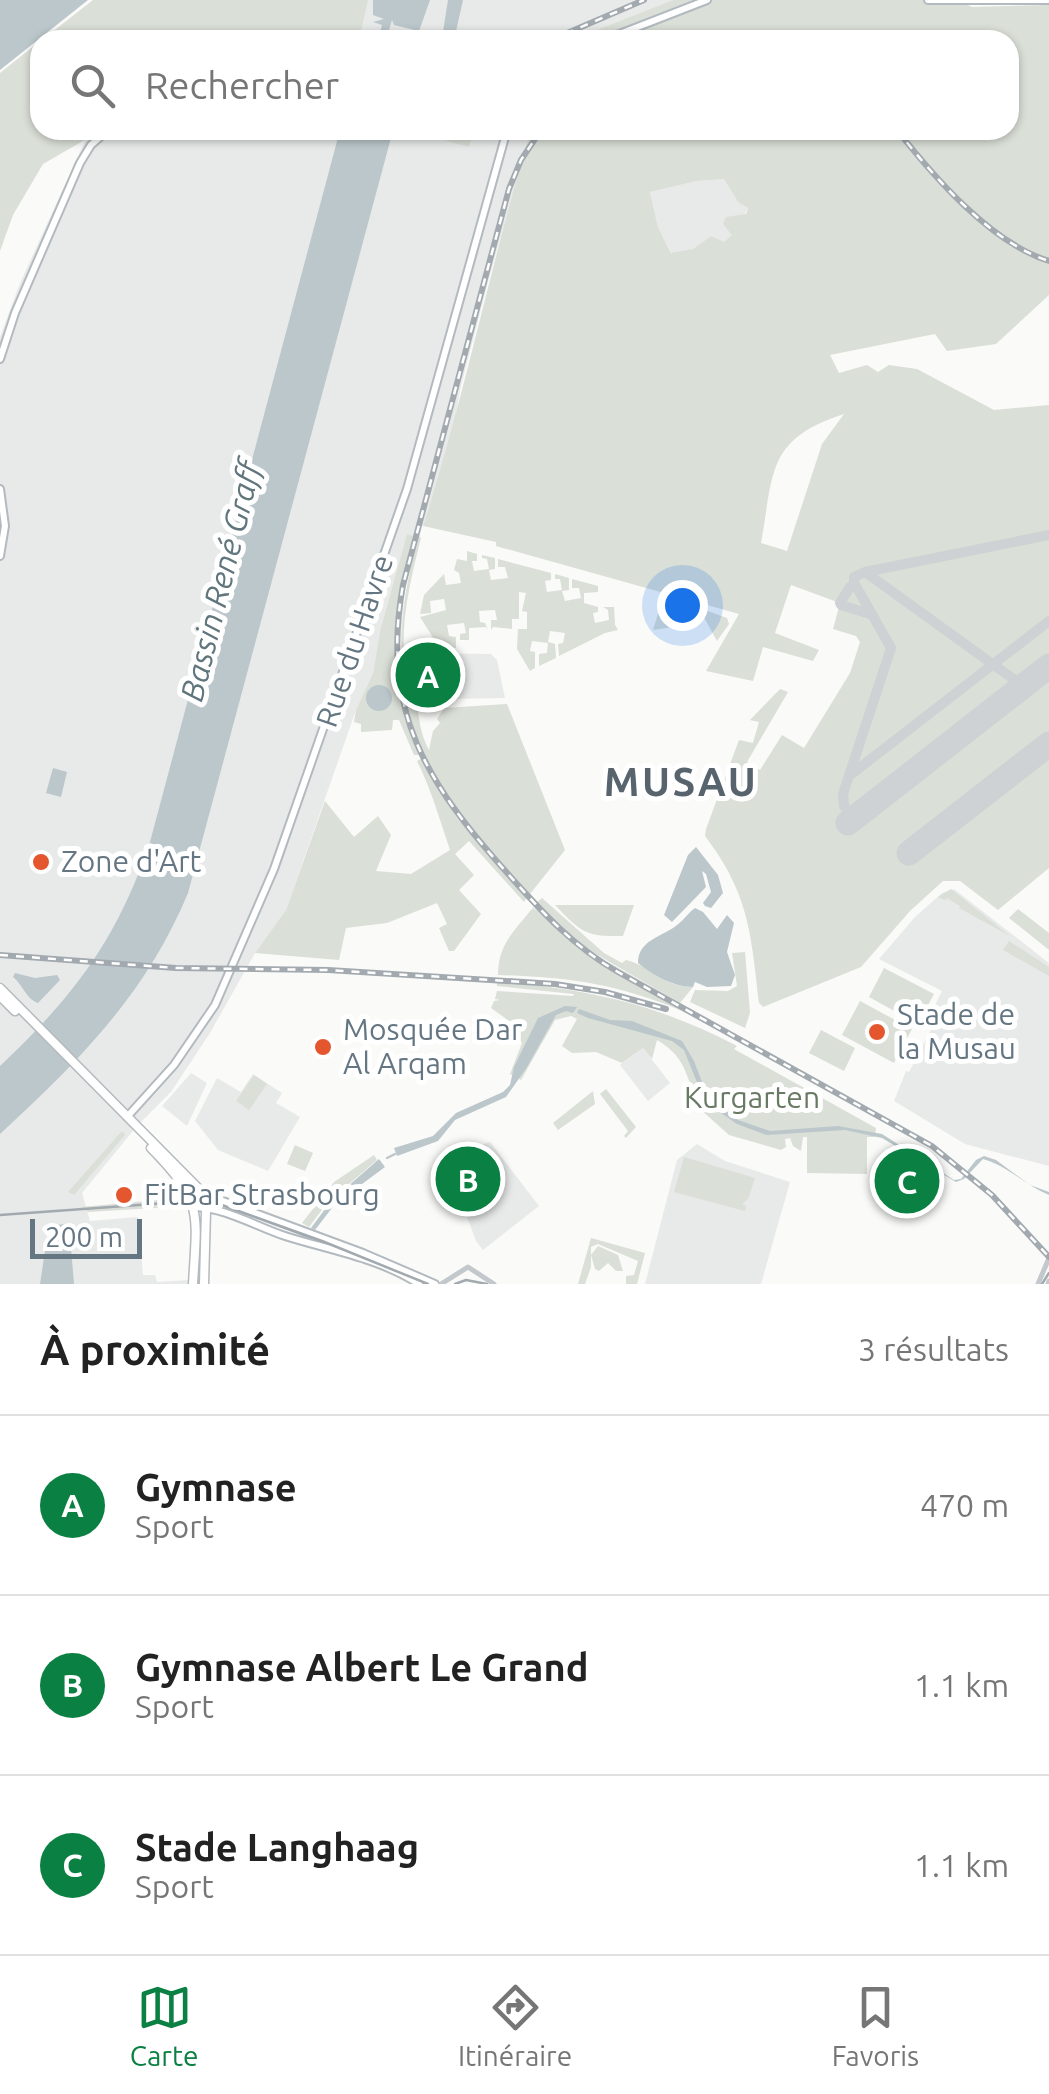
<!DOCTYPE html>
<html lang="fr">
<meta charset="utf-8">
<style>
:root{--surface:#fff;--page:#f2f2f2;--text:#222;--muted:#767676;--line:#e0e0e0;--accent:#0b8043}
body{margin:0;font-family:Ubuntu,sans-serif;background:var(--page);color:var(--text)}
.scale{position:absolute;left:30px;bottom:25px;width:112px;box-sizing:border-box;padding-left:10px;border:5px solid #657683;border-top:0;font-size:28px;line-height:35px;white-space:nowrap;color:#657683;-webkit-text-stroke:8px #fff;paint-order:stroke}
.you{position:absolute;left:682px;top:605px;width:35px;height:35px;margin:-25px;border:8px solid #fff;border-radius:50%;background:#1a73e8;box-shadow:0 0 0 15px #1a73e833}
.badge{display:grid;place-items:center;width:65px;height:65px;border-radius:50%;background:var(--accent);color:#fff;font-size:32px;font-weight:700}
.pin{position:absolute;translate:-50% -50%;border:5px solid #fff;box-shadow:0 2px 10px #0006}
.list{margin:0;padding:0;list-style:none}
h2{display:flex;justify-content:space-between;align-items:center;height:130px;margin:0;padding:0 40px;font-size:42px}
h2 small{font-size:32px;font-weight:400;color:var(--muted)}
.list li{display:grid;grid-template-columns:65px 1fr auto;gap:30px;align-items:center;box-sizing:border-box;height:180px;padding:0 40px;border-top:2px solid var(--line)}
.list b{display:block;font-size:38px;white-space:nowrap}
.list p{margin:0;font-size:32px;white-space:nowrap;color:var(--muted)}
.list em{font-size:32px;font-style:normal;color:var(--muted)}
.icon{flex:none;width:55px;height:55px;fill:none;stroke:currentColor;stroke-width:2;stroke-linecap:round;stroke-linejoin:round}
.map{position:relative;flex:none;width:1049px;height:1284px;overflow:hidden}
.search{position:absolute;background:var(--surface);box-shadow:0 2px 8px #0004;left:30px;right:30px;top:30px;height:110px;display:flex;align-items:center;gap:25px;box-sizing:border-box;padding:0 35px;border-radius:30px;color:var(--muted);font-size:38px}
.sheet{height:670px;background:var(--surface)}
nav{display:flex;justify-content:space-around;align-items:center;box-sizing:border-box;height:140px;border-top:2px solid var(--line);background:var(--surface);font-size:28px;color:var(--muted)}
nav a{display:grid;justify-items:center;gap:5px}
nav .on{color:var(--accent)}
.map>svg:first-child{display:block}
.built{fill:#e8e9e9}
.green{fill:#dadfd7;fill-rule:evenodd}
.water{fill:#bbc7cb}
.lines{fill:none;stroke-linecap:round;stroke-linejoin:round}
.stream{stroke:#bbc7cb;stroke-width:2.5}
.taxiway{stroke:#ced2d4;stroke-width:10}
.runway{stroke:#ced2d4;stroke-width:25}
.secondary-casing{stroke:#b3babf;stroke-width:10}
.primary-casing{stroke:#b5babe;stroke-width:11}
.tertiary{stroke:#c3c8cc;stroke-width:5}
.secondary{stroke:#fff;stroke-width:6}
.primary{stroke:#fff;stroke-width:8}
.tram{stroke:#a2aab0;stroke-width:2.5}
.rail-casing{stroke:#a2aab0;stroke-width:6}
.rail{stroke:#fff;stroke-width:2.5;stroke-dasharray:8;stroke-linecap:butt}
.poi-dot{fill:#e4572e;stroke:#fff;stroke-width:4}
.labels{text-anchor:middle;stroke-width:10;stroke-linejoin:round;paint-order:stroke}
.street-label{font-size:30px;fill:#657683;stroke:#fff}
.poi-label{font-size:30px;fill:#657683;stroke:#fff;text-anchor:start}
.park-label{font-size:30px;fill:#687a64;stroke:#fff}
.water-label{font-size:32px;font-style:italic;fill:#60757c;stroke:#fff}
.district-label{font-size:40px;font-weight:bold;letter-spacing:2.5px;fill:#57646e;stroke:#fff}
</style>
<div class="map">
<svg width="1049" height="1284" viewBox="0 0 1049 1284">
<rect width="100%" height="100%" fill="#fafaf8"/>
<path class="built" d="M358,0h315l-102,40h-224z
M90,130h441l-43,152 -28,108 -7,42 -30,94 -3,-1 -3,10 -13,60 -4,49 1,28 9,46 29,67 18,26 73,83 -3,3 -71,-80 -26,-39 -19,-44 -15,-57 -1,-20 2,-51 16,-69 -6,-3 -27,97 -7,42 -17,37 -70,200 -31,43 -45,80 -39,59 -34,34 -55,67 8,28 48,-4 5,58h12l2,7 32,-2 -1,4h-188v-947l20,-54z
M724,179l14,23 10,6 -15,27 -10,8 -12,-7 -18,13 -21,5 -14,-27 -8,-35 47,-11z
M407,653l84,1 6,6 8,38 -62,1 6,-9 -39,-7z
M954,889l95,74v203l-84,-22 -71,-43 12,-30 3,1 29,-56 -6,-5 10,-20 -63,-32 36,-42 27,-24z
M537,902l55,51 135,76 -47,-19 -80,-47 -31,-22 -31,-31 -6,-1z
M643,1048l27,35 -22,18 -28,-36z
M191,1073l16,10 -20,43 -25,-20z
M253,1074l29,19 -6,10 24,14 -32,54 -50,-21 -23,-29 22,-43 24,14z
M490,1142l49,64 -56,44 -7,-9 -30,-81 2,-5z
M697,1144l28,17 65,21 -29,102h-116l32,-124z"/>
<path class="green" d="M93,0h275l-9,40h-317z
M673,0h284l15,7 77,-2v290l-53,49 -49,7 -12,-17 -105,21 9,18 28,-8 11,7 11,-7 28,4 77,41 55,-5v463l-51,42 -38,-29h-17l-33,30 -49,56 -98,40 -4,-4c-8,-70 -10,-109 -54,-167l1,-7 33,-89 14,3 6,-21 -9,-2 30,-31 8,3 -41,70 13,8 22,-35 22,13 46,-75 10,-31 -4,-6 -23,-7 7,-26 -49,-18 -16,48 44,17 -6,11 -50,-14 -10,34 -47,-10 33,-57 -243,-68v-4l-73,-16c42,-130 68,-265 108,-396h478v-90h-438zM724,179l14,23 10,6 -2,6 -20,3 -3,7 9,11 -8,7 -13,-6 -18,13 -22,4 -13,-26 -8,-35 47,-11zM844,414l-22,30 -35,107 -26,-8c13,-72 6,-104 83,-129z
M40,41v89h62l-59,34 -30,51 -13,36v-178z
M463,130l10,4 -4,13 -37,-10 1,-3z
M407,534l6,2c-20,81 -26,140 6,219h-5l-15,-35h-6l-1,10 -31,2v-8l-7,-2 2,-12 17,-37 7,-42z
M419,536l2,2c-12,48 -25,99 -12,148 2,6 7,16 8,20 3,16 3,27 12,44l4,-19 7,-8 -3,-4 7,-11 63,-4 58,146 -35,44c-26,-29 -54,-56 -76,-87 -61,-87 -64,-172 -35,-271z
M467,551l10,3v7h-5l2,10 15,-2 -2,-10 -5,-1v-3l13,3v11l-6,1 2,10 17,-2 -3,-11h-7v-8l53,14v7l-6,1 2,11 15,-2 -2,-11h-5v-5l14,4v12l-7,1 3,10 16,-3 -2,-10h-7v-9l26,7v6l-14,1v10l14,4v5l-5,1 2,10 14,-3 -1,-10 -5,-3h11l1,18 3,5 -13,3 -46,23 -1,-12 5,-1 2,-10 -15,-2 -2,11 7,2 1,14 -17,8v-12l8,-1 1,-10 -16,-2 -2,10 5,1v16l-5,3 -13,-22 1,-20h9v-17l-5,-1 4,-18 -7,-1v27h-7v10l-19,-2 -2,3v-10h6l-2,-10 -16,1 1,11 5,1 3,7 -2,-3 -17,1v12h-9v-6l6,-1 -2,-10 -17,2 2,11 7,1v11l-17,-1 -19,-30 26,-7 -2,-11 -14,2 1,12 -11,1 4,-19 20,-21 2,11 15,-2 -2,-10 -5,-3 3,-11 10,2z
M669,603l32,10 -28,14 -20,3 7,-23z
M708,611l19,7 2,6 -12,17 -15,-27z
M421,759l35,58 71,80 -3,5 -55,-61 -14,13 19,21 -15,15 22,24 -27,37h-5l-10,-23 8,-4 -10,-21 -50,20 -41,5 -7,32 -84,-7 31,-43 39,-109 29,36 24,-21 13,19 -15,36 35,3 39,-24c-10,-30 -19,-61 -33,-89z
M951,889l59,47 -51,-28 1,-2 -13,-8 -2,2 -7,-3z
M542,898l62,55 18,10 4,-3c26,6 36,27 67,27l-13,16 -101,-59 -42,-42z
M555,905h79l-11,31c-38,1 -42,-4 -68,-31z
M532,909l6,1 48,43 94,57c-63,-26 -112,-33 -182,-35 0,-30 16,-44 34,-66z
M1018,909l31,24v17l-40,-32z
M1009,941l40,26v9l-46,-26z
M745,952l5,61 -5,15 -55,-26 5,-12 33,1 9,-5 -5,-33z
M884,968l50,26 -16,30 -49,-27z
M504,982c87,8 155,23 233,64l-3,3 142,79 -1,9h-8v37l-60,-1v-36h-4l-2,14 -8,-5 -3,-8 -5,1 1,8 -5,3 -52,-15 -29,-26 4,-4c-22,-22 -11,-44 -47,-65l-5,19 -9,-11 -21,15 -26,-11 -24,1 -10,-7 15,-27 -6,-3 -16,4 -34,60 -11,-6 12,-31 -17,-25 -14,-10 3,-7 6,-1 -5,-1 2,-8 76,5 1,-2 -77,-8v-3z
M860,1001l52,28 -18,34 -52,-28z
M821,1030l34,18 -11,23 -35,-18z
M254,1075l13,9 -18,26 -13,-9z
M606,1089l30,38 -10,11 -2,-2 4,-5 -28,-37z
M593,1091l2,13 -37,26 -5,-7z
M122,1131l3,4 -51,60 -6,-3z
M295,1145l18,8 -8,18 -18,-7z
M896,1148l46,35 -24,31 -46,-36z
M374,1155l3,5 -50,43 -18,24 -7,-4 32,-41z
M684,1157l71,21 -7,21 -6,5 4,2 -1,5 -71,-19z
M181,1198l6,8 -99,6 -7,-5z
M591,1238l54,15 -8,31h-11v-8l8,-1 4,-14 -40,-17 -7,3v20l-6,17h-7z
M598,1246l20,9 5,16h-7l-8,-8 -9,8 -4,-2 -4,-14z"/>
<path class="water" d="M0,0h88l-88,70z
M373,0h57l-11,31 -25,-6 -2,-5 -6,20h-8l4,-15 -9,-3 11,-3 -11,-4z
M448,0h15l-9,40 -12,-2z
M340,130h38l14,4 -204,759c-42,101 -108,167 -188,241v-68c74,-70 117,-126 150,-224z
M366 698a13 13 0 1 1 26 0a13 13 0 1 1-26 0Z
M53,768l14,4 -6,25 -15,-4z
M696,847l22,28 5,18 -12,15 -6,-2 -2,-3 8,-11 -5,-18 -4,-3 4,16 -34,35 -8,-7 24,-60z
M695,908l8,4 14,17 10,-14 7,8 -7,29 8,23 -4,11 -24,1 -12,-5 -2,5c-20,0 -40,-12 -55,-24 0,-23 24,-26 39,-38 7,-5 11,-12 18,-17z
M15,973l20,5 22,-3 3,5 -22,23c-12,-4 -15,-18 -25,-26z
M565,1006l12,1 -4,6 -7,-2 -10,4 -29,52 -21,30 -51,23 -17,21 -41,15 -3,-8 39,-12 23,-23 47,-21 7,-7 4,-18 24,-49z
M579,1009l31,11 22,1 50,20 12,20 14,37 30,22 32,11 68,-5 44,8 72,46 7,-1 15,-19 8,-4 12,4 34,25 19,7v3c-23,-10 -42,-29 -66,-36l-19,20 -8,3 -74,-44 -37,-8 -78,5 -30,-11 -32,-22 -21,-52 -12,-9 -84,-23 -11,-5z
M379,1159l6,8 -50,37 -20,26 -4,-2 20,-27z
M69,1223l5,61h-34l5,-33 13,-26z"/>
<g class="lines">
<path class="stream" d="M387,1158l8,-4"/>
<path class="taxiway" d="M865,572l158,114
M854,585v-8l11,-5 184,-37
M840,603l10,-16 6,-1 35,62 -48,146 1,12 10,12
M841,605l32,10
M849,776l200,-155"/>
<path class="runway" d="M848,823l201,-157
M909,853l140,-109"/>
<defs>
<path id="secondary" d="M928,0h120
M604,40l103,-40
M0,359l15,-46 65,-150 11,-18 17,-15
M0,489l5,37 -5,30
M127,1117l47,-52 41,-60 59,-136 133,-380 100,-359
M179,1174l16,21
M191,1196l21,1 151,56 72,31
M195,1207c31,1 60,19 90,29 44,14 94,22 134,48"/>
<path id="primary" d="M0,988l199,201 7,22 -2,73
M0,996l15,15
M151,1148c53,54 46,65 42,136"/>
</defs>
<use href="#secondary" class="secondary-casing"/>
<use href="#primary" class="primary-casing"/>
<path class="tertiary" d="M441,1284l27,-17 26,17
M1038,1284l11,-26
M1048,1284l1,-3"/>
<use href="#secondary" class="secondary"/>
<use href="#primary" class="primary"/>
<path class="tram" d="M0,1215l208,-15 114,41 106,43
M455,1284l11,-4 21,4
M1042,1284l7,-11"/>
<defs>
<path id="rail" d="M551,40l93,-40
M721,40h46
M541,130l-20,30 -12,29 -106,396c-23,127 25,200 106,290 34,38 65,72 109,97l314,174 60,49 57,62
M897,130c37,47 94,113 152,131
M0,955l176,13 152,2 227,14 50,8 61,17"/>
</defs>
<use href="#rail" class="rail-casing"/>
<use href="#rail" class="rail"/>
</g>
<g class="poi-dot">
<circle cx="41" cy="862" r="10"/>
<circle cx="877" cy="1032" r="10"/>
<circle cx="323" cy="1047" r="10"/>
<circle cx="124" cy="1195" r="10"/>
</g>
<g class="labels">
<g class="street-label">
<text transform="translate(355 641) rotate(-71)" y="10">Rue du Havre</text>
</g>
<g class="poi-label">
<text x="61" y="872">Zone d'Art</text>
<text x="897" y="1025">Stade de<tspan x="897" dy="34">la Musau</tspan></text>
<text x="343" y="1040">Mosquée Dar<tspan x="343" dy="34">Al Arqam</tspan></text>
<text x="144" y="1205">FitBar Strasbourg</text>
</g>
<g class="park-label">
<text x="752" y="1108">Kurgarten</text>
</g>
<g class="water-label">
<text transform="translate(221 581) rotate(-76)" y="11">Bassin René Graff</text>
</g>
<g class="district-label">
<text x="681" y="796">MUSAU</text>
</g>
</g>
</svg>
<div class="scale">200 m</div>
<div class="you"></div>
<div class="pin badge" style="left:428px;top:675px">A</div>
<div class="pin badge" style="left:468px;top:1179px">B</div>
<div class="pin badge" style="left:907px;top:1181px">C</div>
<div class="search"><svg class="icon" aria-label="search" viewBox="0 0 24 24"><circle cx="10" cy="10" r="6"/><path d="M15 15l6 6"/></svg>Rechercher</div>
</div>
<section class="sheet">
<h2>À proximité<small>3 résultats</small></h2>
<ul class="list">
<li><span class="badge">A</span><div><b>Gymnase</b><p>Sport</p></div><em>470 m</em></li>
<li><span class="badge">B</span><div><b>Gymnase Albert Le Grand</b><p>Sport</p></div><em>1.1 km</em></li>
<li><span class="badge">C</span><div><b>Stade Langhaag</b><p>Sport</p></div><em>1.1 km</em></li>
</ul>
</section>
<nav>
<a class="on"><svg class="icon" aria-label="map" viewBox="0 0 24 24"><path d="M3 6l6-2 6 2 6-2v14l-6 2-6-2-6 2zM9 4v14M15 6v14"/></svg>Carte</a>
<a><svg class="icon" aria-label="directions" viewBox="0 0 24 24"><path d="M12 3l9 9-9 9-9-9zM9 14v-3h6M13 9l2 2-2 2"/></svg>Itinéraire</a>
<a><svg class="icon" aria-label="saved" viewBox="0 0 24 24"><path d="M7 4h10v16l-5-4-5 4z"/></svg>Favoris</a>
</nav>
